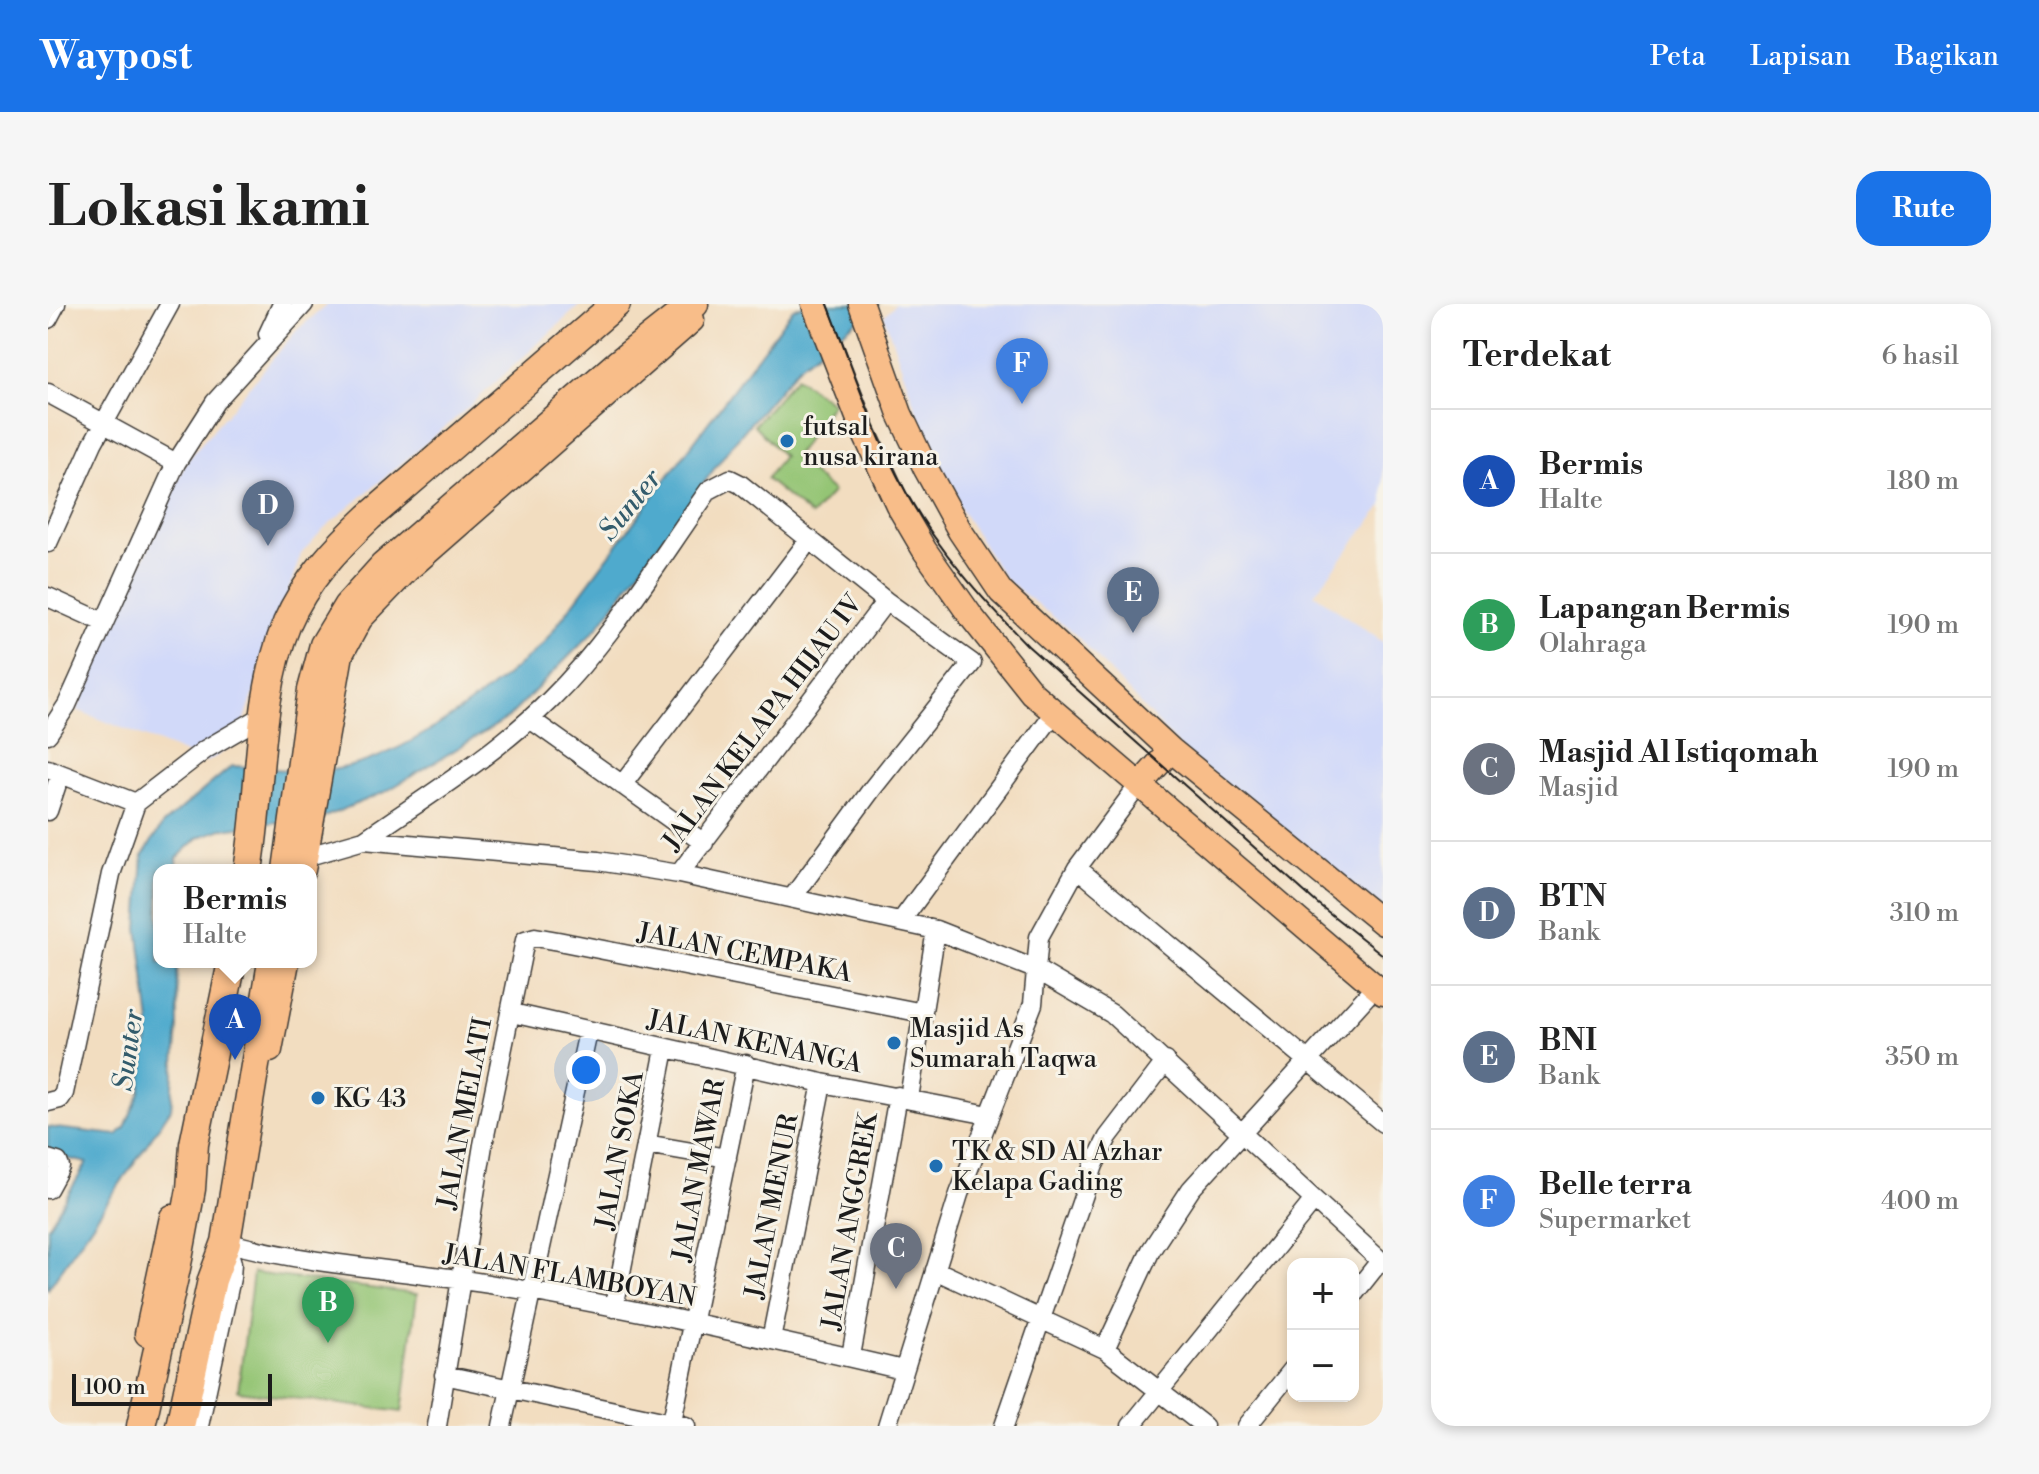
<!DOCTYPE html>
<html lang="id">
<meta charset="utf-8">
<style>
:root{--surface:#fff;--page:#f6f6f6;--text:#222;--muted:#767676;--line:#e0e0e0;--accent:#1a73e8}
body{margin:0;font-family:"Libre Bodoni",serif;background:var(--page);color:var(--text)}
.controls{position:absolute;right:24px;bottom:24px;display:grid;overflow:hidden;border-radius:16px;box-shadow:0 4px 12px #0003}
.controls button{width:72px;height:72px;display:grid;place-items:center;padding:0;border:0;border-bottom:2px solid var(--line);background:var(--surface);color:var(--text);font:40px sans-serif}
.scale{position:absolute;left:24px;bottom:20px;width:200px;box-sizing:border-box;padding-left:8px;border:4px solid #1c1c1c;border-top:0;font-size:22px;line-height:28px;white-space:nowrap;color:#1c1c1c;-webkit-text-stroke:6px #f7f3e8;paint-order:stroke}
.you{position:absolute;left:538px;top:766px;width:28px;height:28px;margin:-20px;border:6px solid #fff;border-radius:50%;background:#1a73e8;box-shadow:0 0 0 12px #1a73e833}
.badge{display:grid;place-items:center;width:52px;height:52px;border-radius:50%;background:var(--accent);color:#fff;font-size:26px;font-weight:700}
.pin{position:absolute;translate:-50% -66px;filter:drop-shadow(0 2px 4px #0008)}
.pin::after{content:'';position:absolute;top:42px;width:28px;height:24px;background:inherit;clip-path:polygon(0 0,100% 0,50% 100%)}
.popup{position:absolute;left:105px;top:560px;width:164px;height:104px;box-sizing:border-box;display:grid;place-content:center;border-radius:16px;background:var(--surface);filter:drop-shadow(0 2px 6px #0005);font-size:26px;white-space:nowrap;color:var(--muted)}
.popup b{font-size:30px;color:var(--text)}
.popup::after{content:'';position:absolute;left:50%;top:100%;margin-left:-16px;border:16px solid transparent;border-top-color:var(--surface)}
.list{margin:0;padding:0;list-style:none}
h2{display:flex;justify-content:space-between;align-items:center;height:104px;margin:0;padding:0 32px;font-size:34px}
h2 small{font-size:26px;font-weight:400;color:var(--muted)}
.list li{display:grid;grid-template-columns:52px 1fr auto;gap:24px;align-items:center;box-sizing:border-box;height:144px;padding:0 32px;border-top:2px solid var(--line)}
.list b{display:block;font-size:30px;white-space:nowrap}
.list p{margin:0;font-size:26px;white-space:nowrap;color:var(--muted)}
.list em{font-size:26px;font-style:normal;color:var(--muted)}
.map{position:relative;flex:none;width:1335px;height:1122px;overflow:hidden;border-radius:24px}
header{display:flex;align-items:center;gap:48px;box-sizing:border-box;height:112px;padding:0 40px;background:var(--accent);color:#fff}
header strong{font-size:38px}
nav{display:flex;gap:44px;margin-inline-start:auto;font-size:28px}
.intro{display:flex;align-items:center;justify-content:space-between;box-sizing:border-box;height:192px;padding:0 48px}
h1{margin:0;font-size:56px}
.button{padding:20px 36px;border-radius:24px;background:var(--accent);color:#fff;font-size:28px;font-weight:700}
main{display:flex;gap:48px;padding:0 48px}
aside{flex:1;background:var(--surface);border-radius:24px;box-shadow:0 4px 12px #0003}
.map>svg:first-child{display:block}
.built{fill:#d1d9f9}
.green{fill:#94c574;stroke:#587048;stroke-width:2}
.water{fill:#4faacd;stroke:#366374;stroke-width:2}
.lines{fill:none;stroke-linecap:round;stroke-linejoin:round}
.minor-casing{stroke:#3c3935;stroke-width:21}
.major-casing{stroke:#3c3935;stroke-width:27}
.highway-casing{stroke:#3c3935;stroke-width:31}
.minor{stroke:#fff;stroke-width:18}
.major{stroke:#f8bd89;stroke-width:24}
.highway{stroke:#f8bd89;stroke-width:28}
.tram{stroke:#1c1c1c;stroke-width:2}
.poi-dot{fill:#1f6fb2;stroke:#f7f3e8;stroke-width:3}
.labels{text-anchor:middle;stroke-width:6;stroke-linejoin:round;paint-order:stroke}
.poi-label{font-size:26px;fill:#1c1c1c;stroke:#f7f3e8;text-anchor:start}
.street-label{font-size:26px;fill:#1c1c1c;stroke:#f7f3e8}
.water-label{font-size:28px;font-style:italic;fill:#335c6c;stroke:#f7f3e8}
</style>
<header>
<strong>Waypost</strong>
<nav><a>Peta</a><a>Lapisan</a><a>Bagikan</a></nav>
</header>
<div class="intro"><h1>Lokasi kami</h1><a class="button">Rute</a></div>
<main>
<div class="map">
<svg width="1335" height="1122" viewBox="0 0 1335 1122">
<rect width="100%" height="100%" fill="#f7f3e8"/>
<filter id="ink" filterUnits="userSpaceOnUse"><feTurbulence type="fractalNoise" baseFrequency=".0125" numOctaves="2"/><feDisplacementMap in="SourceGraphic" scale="16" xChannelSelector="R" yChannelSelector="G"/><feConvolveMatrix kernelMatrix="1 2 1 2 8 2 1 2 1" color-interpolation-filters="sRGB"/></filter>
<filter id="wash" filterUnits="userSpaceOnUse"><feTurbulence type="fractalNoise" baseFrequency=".006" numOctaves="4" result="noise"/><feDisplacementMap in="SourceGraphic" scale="32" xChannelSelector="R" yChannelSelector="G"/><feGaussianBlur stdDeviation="1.8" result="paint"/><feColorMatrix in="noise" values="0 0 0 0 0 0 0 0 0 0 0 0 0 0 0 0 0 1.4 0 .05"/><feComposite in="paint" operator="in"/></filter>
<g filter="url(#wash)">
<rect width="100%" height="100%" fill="#f2ddc0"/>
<path class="built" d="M280,0h253l-119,109 -138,115 -23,26 -64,189 -30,19 -130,-52 109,-248 111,-132z
M847,0h488v201l-69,89 69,48v271l-194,-156 -113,-122 -72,-57 -66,-105 -54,-157z"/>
<path class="green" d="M748,73l36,26 -38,55 39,34 -22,24 -45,-37 17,-23 -29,-31z
M205,969l164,21 -15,118 -164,-21z"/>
<path class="water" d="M757,0h73l-79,62 -68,80 -134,182 -89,90 -123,74 -58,24 -105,13 -23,8 -22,21v12h-18v92h18l1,65 -7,82 -123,180v-62l39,-64 -39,-9v-27l69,8 8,-8 15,-35 10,-69 -12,-95 5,-73 20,-31 69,-58c31,1 75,8 105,3 71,-12 152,-77 205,-124l251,-336z"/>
</g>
<g filter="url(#ink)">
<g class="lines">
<defs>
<path id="minor" d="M0,15l8,-15
M220,30l14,-30
M0,89l128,70
M0,239l45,-100 77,-139
M0,293l55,25
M482,415l174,124
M0,430l19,-29 109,-242 39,-61 89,-98
M0,465l88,34
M574,481l188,-246
M0,507l12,-36
M316,536c63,-44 131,-85 186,-140 62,-61 109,-140 159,-210l21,-11 10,5 146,117 86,62 -100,126 -80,109
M257,553l59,-17 234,21 81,13 257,56 101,40 75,44 271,249
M1029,564l306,255
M631,570l207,-273
M853,617l153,-208
M464,709l310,70 167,32
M861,794l27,-168
M0,798l12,-3 4,-6 47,-219 25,-71 70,-54 60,-35
M598,840l81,14
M0,855l10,3 2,5 -12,22
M178,938c87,24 174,27 263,42 139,23 277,54 414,86
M887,966l170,79 99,77
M1305,991l27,-34
M566,1004l51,-259
M723,1036l51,-257
M1057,1045l46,-99 40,-61 184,-202
M803,1052l47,-260
M396,1071l242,51
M151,1122l32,-148 1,-15 -5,-18
M389,1122l46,-281 42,-205 10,-3 23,4 365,72
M454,1122l86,-394
M623,1122l75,-362
M839,1122l72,-232 74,-190 6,-67 38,-69 61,-82
M956,1122l90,-261 14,-28 58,-76
M1083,1122l183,-226
M1199,1122l46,-57"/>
<path id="major" d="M766,0l49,126 35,75 27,46 45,64 62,78 351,300
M813,0l39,110 26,55 34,62 41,61 170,158 212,173
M1096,476l27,-30
M255,566l38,-216 19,-35 48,-50 284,-249
M222,746l17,-88
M99,1030l25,-117"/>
<path id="highway" d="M200,566c14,-80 8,-171 39,-247 18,-42 50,-76 82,-106l247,-213
M239,566l25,-180 12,-45 23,-38 37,-41 234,-202 76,-60
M93,1122l37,-167 13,-70 3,-45 38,-182
M132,1122l32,-146 14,-38 46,-280"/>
</defs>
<use href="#minor" class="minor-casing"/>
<use href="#major" class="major-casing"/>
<use href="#highway" class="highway-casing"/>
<use href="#minor" class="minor"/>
<use href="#major" class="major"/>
<use href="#highway" class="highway"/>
<path class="tram" d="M780,0c24,63 45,129 78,188 32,58 76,107 122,154l290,258 65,51"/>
</g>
</g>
<g class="poi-dot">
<circle cx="739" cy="137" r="8"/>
<circle cx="846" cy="739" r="8"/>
<circle cx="270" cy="794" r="8"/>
<circle cx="888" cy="862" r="8"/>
</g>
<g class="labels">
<g class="poi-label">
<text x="755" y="131">futsal<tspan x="755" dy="30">nusa kirana</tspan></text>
<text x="862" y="733">Masjid As<tspan x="862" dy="30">Sumarah Taqwa</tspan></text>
<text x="286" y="803">KG 43</text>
<text x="904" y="856">TK &amp; SD Al Azhar<tspan x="904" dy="30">Kelapa Gading</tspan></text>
</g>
<g class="street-label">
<text transform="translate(714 418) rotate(-53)" y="9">JALAN KELAPA HIJAU IV</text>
<text transform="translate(697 648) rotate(11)" y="9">JALAN CEMPAKA</text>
<text transform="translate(707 737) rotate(12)" y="9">JALAN KENANGA</text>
<text transform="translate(416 809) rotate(-79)" y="9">JALAN MELATI</text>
<text transform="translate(571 846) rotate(-79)" y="9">JALAN SOKA</text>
<text transform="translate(650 866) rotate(-79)" y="9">JALAN MAWAR</text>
<text transform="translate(723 902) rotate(-79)" y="9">JALAN MENUR</text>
<text transform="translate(801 917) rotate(-80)" y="9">JALAN ANGGREK</text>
<text transform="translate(522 971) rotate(10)" y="9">JALAN FLAMBOYAN</text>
</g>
<g class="water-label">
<text transform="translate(581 200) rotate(-51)" y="10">Sunter</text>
<text transform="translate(79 746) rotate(-82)" y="10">Sunter</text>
</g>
</g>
</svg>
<div class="controls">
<button>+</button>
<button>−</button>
</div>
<div class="scale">100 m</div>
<div class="you"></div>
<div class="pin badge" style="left:187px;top:756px;background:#1a4fb4">A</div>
<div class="popup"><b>Bermis</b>Halte</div>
<div class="pin badge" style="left:280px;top:1039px;background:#2e9e5b">B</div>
<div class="pin badge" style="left:848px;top:985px;background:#6b7280">C</div>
<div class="pin badge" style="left:220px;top:242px;background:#5c6f8a">D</div>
<div class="pin badge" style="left:1085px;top:329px;background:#5c6f8a">E</div>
<div class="pin badge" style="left:974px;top:100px;background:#3f7fe0">F</div>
</div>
<aside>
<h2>Terdekat<small>6 hasil</small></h2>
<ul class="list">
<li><span class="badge" style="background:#1a4fb4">A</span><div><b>Bermis</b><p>Halte</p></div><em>180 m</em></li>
<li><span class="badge" style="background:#2e9e5b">B</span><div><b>Lapangan Bermis</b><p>Olahraga</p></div><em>190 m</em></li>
<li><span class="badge" style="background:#6b7280">C</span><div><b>Masjid Al Istiqomah</b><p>Masjid</p></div><em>190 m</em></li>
<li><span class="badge" style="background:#5c6f8a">D</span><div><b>BTN</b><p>Bank</p></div><em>310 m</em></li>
<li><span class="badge" style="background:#5c6f8a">E</span><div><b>BNI</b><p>Bank</p></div><em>350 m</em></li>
<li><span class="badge" style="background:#3f7fe0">F</span><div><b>Belle terra</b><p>Supermarket</p></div><em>400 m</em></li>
</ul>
</aside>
</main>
